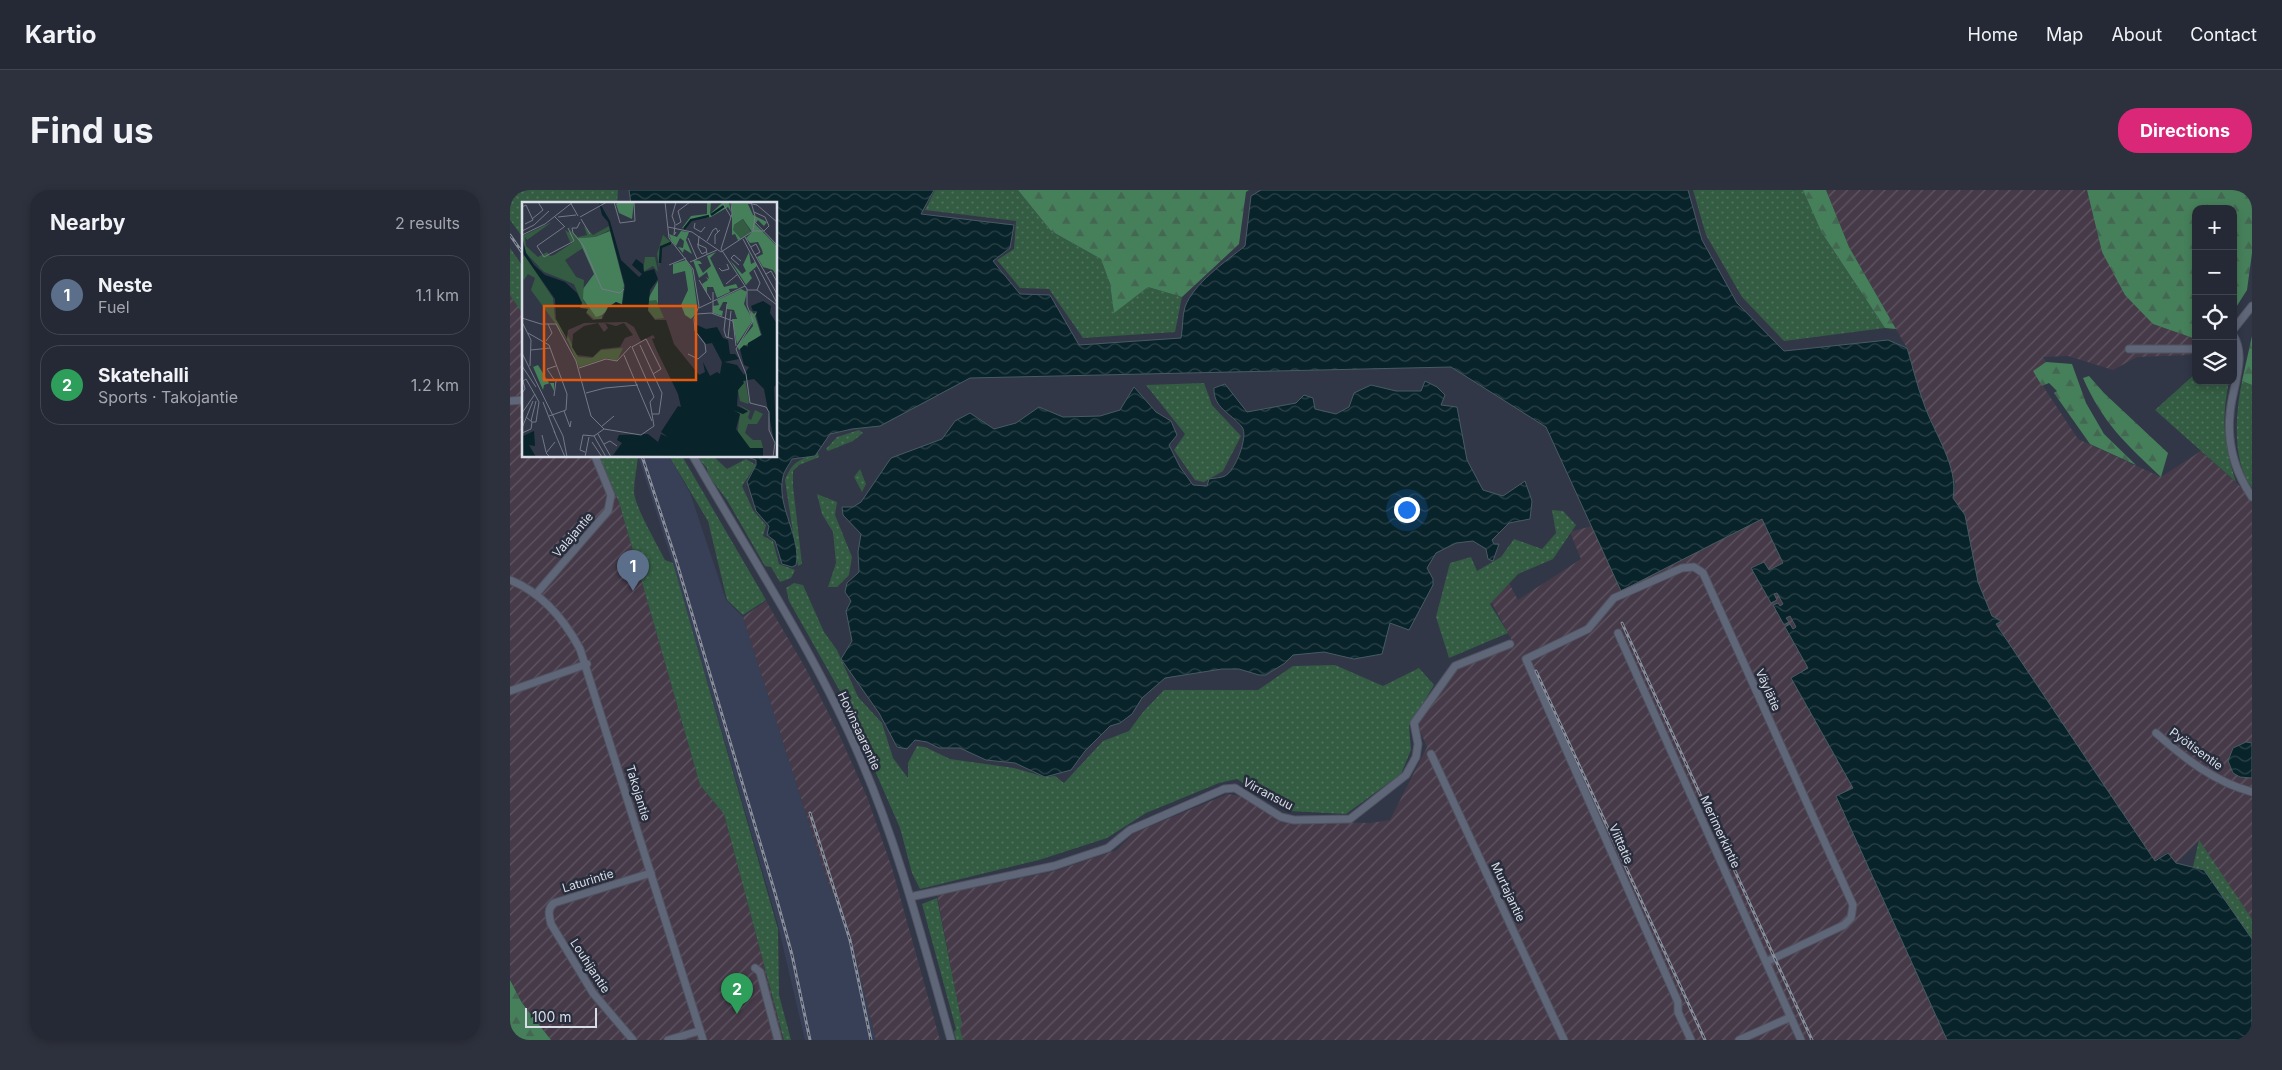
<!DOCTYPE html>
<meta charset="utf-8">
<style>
:root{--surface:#252935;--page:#2d313d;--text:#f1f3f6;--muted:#a3a6ad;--line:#424550;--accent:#db2777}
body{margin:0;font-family:Inter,sans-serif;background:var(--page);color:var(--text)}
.controls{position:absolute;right:15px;top:15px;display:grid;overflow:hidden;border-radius:10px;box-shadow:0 2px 8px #0003}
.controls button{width:45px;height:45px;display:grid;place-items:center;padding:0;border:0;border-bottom:1px solid var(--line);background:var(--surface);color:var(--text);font:25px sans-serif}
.scale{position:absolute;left:15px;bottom:12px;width:72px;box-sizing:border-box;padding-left:5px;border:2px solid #d9dde7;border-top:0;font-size:14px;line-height:18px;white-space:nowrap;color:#d9dde7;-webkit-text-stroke:4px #272d3c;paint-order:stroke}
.you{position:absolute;left:896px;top:319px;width:18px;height:18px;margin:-12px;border:4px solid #fff;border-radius:50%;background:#1a73e8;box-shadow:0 0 0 8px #1a73e833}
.badge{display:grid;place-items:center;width:32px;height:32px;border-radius:50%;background:var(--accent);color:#fff;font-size:16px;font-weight:700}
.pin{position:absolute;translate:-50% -41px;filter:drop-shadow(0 1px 2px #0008)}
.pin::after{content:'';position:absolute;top:26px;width:18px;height:15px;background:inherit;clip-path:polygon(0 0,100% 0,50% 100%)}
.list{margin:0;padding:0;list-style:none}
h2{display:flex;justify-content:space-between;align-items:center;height:65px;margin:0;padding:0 20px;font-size:21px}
h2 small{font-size:16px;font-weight:400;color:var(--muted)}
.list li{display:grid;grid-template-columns:32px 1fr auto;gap:15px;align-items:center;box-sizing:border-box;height:80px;margin:0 10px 10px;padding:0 10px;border:1px solid var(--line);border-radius:20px}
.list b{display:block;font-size:19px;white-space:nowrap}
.list p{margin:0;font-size:16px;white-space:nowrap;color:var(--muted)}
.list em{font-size:16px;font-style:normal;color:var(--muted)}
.icon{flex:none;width:28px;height:28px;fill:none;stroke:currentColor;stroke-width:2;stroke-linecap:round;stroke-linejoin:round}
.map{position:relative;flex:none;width:1742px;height:850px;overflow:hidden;border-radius:20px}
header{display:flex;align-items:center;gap:30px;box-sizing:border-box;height:70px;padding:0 25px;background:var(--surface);border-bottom:1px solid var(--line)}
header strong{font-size:24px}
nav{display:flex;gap:28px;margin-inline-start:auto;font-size:18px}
.intro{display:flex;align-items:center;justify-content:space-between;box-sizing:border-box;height:120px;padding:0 30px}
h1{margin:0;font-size:35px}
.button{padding:12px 22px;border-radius:20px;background:var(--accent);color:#fff;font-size:18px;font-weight:700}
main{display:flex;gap:30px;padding:0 30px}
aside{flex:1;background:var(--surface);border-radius:20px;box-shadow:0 2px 8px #0003}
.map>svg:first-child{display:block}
.built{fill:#384057}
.industrial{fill:url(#industrial-furrows)}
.grass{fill:url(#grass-dots)}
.forest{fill:url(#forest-firs)}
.water{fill:url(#water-waves);stroke:#475b63}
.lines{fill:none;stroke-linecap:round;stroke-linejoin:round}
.minor-casing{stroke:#4f5361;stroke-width:9}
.minor{stroke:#5f6678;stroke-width:7}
.rail-casing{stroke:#898e9b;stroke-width:3}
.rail{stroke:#272d3c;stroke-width:1;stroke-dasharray:4;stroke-linecap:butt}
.labels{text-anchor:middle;stroke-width:5;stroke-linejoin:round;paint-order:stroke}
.street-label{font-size:12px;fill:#d9dde7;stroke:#272d3c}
.inset-river{fill:none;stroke:#09232a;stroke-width:2.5}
.inset-road{fill:none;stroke:#747987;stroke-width:1}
.view{fill:#e8590c;fill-opacity:0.15;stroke:#e8590c;stroke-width:2.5}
.inset-edge{fill:none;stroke:#d9dde7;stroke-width:2.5}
</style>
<header>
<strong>Kartio</strong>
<nav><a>Home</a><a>Map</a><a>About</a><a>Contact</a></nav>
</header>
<div class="intro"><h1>Find us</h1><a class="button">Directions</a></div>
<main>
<aside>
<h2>Nearby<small>2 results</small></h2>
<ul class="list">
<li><span class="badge" style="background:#5c6f8a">1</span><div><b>Neste</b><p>Fuel</p></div><em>1.1 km</em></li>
<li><span class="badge" style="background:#2e9e5b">2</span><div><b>Skatehalli</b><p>Sports · Takojantie</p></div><em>1.2 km</em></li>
</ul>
</aside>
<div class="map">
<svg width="1742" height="850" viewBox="0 0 1742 850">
<defs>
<pattern id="industrial-furrows" width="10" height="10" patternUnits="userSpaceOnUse" patternTransform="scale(1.25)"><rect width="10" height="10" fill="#463a49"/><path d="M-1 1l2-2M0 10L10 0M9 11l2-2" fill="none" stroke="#605663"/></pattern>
<pattern id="grass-dots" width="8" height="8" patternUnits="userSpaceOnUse" patternTransform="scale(1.25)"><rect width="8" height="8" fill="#335c42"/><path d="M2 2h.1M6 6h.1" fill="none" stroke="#50735d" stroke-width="1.8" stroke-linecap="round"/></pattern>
<pattern id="forest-firs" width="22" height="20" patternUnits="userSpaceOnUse" patternTransform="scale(1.25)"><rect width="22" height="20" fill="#46805b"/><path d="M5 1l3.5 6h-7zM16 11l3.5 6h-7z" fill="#446752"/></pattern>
<pattern id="water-waves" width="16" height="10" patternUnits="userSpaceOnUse" patternTransform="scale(1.25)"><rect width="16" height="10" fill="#09232a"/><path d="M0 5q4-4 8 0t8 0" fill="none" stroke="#2c4249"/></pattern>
</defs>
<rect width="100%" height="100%" fill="#313747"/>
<path class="built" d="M128,266h30l5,7 17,30 36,107 17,17 85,265 21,48 27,110h-71l-28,-119 -105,-360z"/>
<path class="industrial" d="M1316,0h261l15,62 51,72 40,14 -2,17 -54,2 -24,13 -45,-14 -25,1 3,5 -13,9 45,68 83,38 40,-26 51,46v422l-53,-78 -23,22 -9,-11 -13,8 -158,-236 5,-3 -9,-5 -14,-34 -13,-67 -12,-17 3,-13 -11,-33 -21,-48 -17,-56 -58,-101z
M0,105l14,21v140h75l12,26 8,20 81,283 24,29 60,226h-233l-29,-37 -12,-23z
M1252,328l21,45 -15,7 -4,-8 -12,7 22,25 3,-1 7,11 -4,2 6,11 4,-1 6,11 -3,2 -8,-2 23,41 -17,10 62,110 -17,9 111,243h-984l-4,-11 3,-5 -25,-129 118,-24 62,-21 17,-17 94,-39 13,2 41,25 88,2 20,-3 37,-73 -10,-23 38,-54 60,-24 -34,-63 17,-20 20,37 63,-41 -11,-27 22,-6 29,65z
M256,411l40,68 32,63 29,65 25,71 48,172h-64l-27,-110 -21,-48 -85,-265z"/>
<path class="grass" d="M0,0h108l-1,14h-93v35l-14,-19z
M425,0h83l33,41 50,28 9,25 4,28 34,-25 34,10 -7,35 -92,6 -34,-49 -29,-1 -23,-28 17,-11 2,-28 -91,-11z
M1183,0h111l20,46 61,92 -101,13 -42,-44 -36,-62z
M0,58l14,20v48l-14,-21z
M1686,183v8h33c-8,39 -5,63 7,101l-81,-72z
M1732,191l10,4v103c-21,-28 -16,-76 -10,-107z
M694,193l8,22 29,31 -18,35 -19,11 -9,-2 -21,-30 11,-16 -39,-49z
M349,240l4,3 -10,8 -25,10 -2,-2 11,-12z
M308,263l1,4 -20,8 -6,6v15l9,78 -4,2 -13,-86c7,-19 16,-21 33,-27z
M89,266h39c-1,12 -4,24 -4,36 1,15 23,52 31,68l8,3 105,366 1,66 12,45h-7l-60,-226 -24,-29 -81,-283z
M159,266h13l84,144 -23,15 -16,-15 -19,-79z
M186,266h17l14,13 19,-10 10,6 -14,21 11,24 13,15 -3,11 10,5 6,23 16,6 -4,8 -11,4 -9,-15 -6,-1 -38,-66 -19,-25 -1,-7z
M350,279l6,15 -4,8 -8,-15z
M307,304l20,8 -2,13 17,42 -3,18 -12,12h-9l8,-24 -3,-31 -11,-18z
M1042,320l11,1 13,14 -23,34 -35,15 -28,30 18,29 -59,25 -13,-41 14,-54 21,-6 6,14 24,-14 13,-18 28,10 14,-16z
M284,393l9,2 21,47 13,18 21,47 24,26 11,35 15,20v-15l9,-17 8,1 25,12 64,9 31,9 10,-1 9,7 39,-42 26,-10 14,-19 21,-22h94l35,-24 42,-1 48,21 36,-18 15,17 -25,41 2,24 -10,24 -55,40 -56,-3 -53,-32 -18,4 -73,30 -39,25 -68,22 -119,29 -8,-16 -12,-45 -59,-135 -52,-92 -3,-13z
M1689,650l53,79v20l-48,-69 -11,-3z
M427,708l25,126 -2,5 3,11h-7l-2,-8 2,-3 -34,-125z"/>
<path class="forest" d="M508,0h231l-3,2 -7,52 -57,53 -34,-10 -34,26 -4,-29 -9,-25 -50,-28z
M1293,0h23l23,57 47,82 -11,-1 -63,-95z
M1577,0h165v63l-5,37 -14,22v-103h-37v128l-3,1 -40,-14 -28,-29 -23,-43z
M1742,146v49l-10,-4z
M1536,172l26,2 14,39 18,31 32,31 -46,-21 -36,-51 3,-2 -8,-8 -7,3 -9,-15z
M1579,186l15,17 64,60 -7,24c-36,-34 -58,-54 -78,-99z
M0,790l12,23 29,37h-41z"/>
<path class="water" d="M119,0h305l-13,24 93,11 -4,23 -17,13 27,33 30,1 29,50 102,-7c2,-10 1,-22 4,-31 8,-23 41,-46 60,-61l6,-50 10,-6h427l14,50 35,63 47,48 104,-11 19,8c6,19 10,38 17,56 10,29 35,63 29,94l12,17 13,67 14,34 10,5 -6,3 159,237 13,-8 8,10 28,7 48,69v101h-305l-111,-244 17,-8 -62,-110 17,-10 -23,-41 5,-3 3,5 3,-2 -6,-11 -4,2 3,4 -5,3 -11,-20 5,-2 2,3 3,-2 -6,-11 -3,1 3,6 -6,3 -20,-35 13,-6 5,8 14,-7 -21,-44 -141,72 -75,-164 -95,-60 -481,11 -90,48 -28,3 -22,5 -15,22 -23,3c-3,6 -8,12 -9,18 -7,29 19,61 13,88l-4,2 -10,-3 -7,-23 -8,-6 2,-9 -13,-15 -9,-29 9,-17v-5l-11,-4h31v-252h-145z
M915,191l12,6 8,8 -4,10 16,2 10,53 16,30 20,6 22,-15 7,20 -2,18 -21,4 -17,17 2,4h5l-6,17 -5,-2 -2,-10 -13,-8 -17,2 -20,10 -9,15 6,11v6l-24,45 -19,-7 -8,31 -28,5 -30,-7 -31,3 -8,8 -19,12h-7l-20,-6h-17l-57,9 -23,20 -10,16 -12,9 -10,3 -25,25 -14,19 -26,7 -30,-14 -29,-3 -26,-12h-21l-12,-6 -12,-2 -8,9 -10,-2 -18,-34 -38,-54 11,-18 -6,-30 5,-10 -6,-9 2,-9 12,-11 -1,-20 3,-18 -18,-19 -1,-8h11l8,-5 30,-44 51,-19 13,-18 15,-8 24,16 22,-6 23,-16 24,10 37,-1 20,-6 14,-23 22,25 15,9 6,14 -8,10 11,22 13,18 14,1 2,-7c5,-1 12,-1 16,-3 10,-5 24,-40 17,-49 -11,-14 -29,-19 -28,-39l11,-4 22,28 49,-9 8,-8 9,3 2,11 21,5 13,-7 5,-14 17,-8 25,6h25z
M1736,552l6,1v35l-12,-1 -7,-4 -5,-12 5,-13z"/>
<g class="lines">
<defs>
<path id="minor" d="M1723,140l19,-24
M1723,145c15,22 -2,55 -3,79 -3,30 5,58 22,83
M1619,159h67
M0,211l14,-1
M183,266c57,100 123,198 168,304 39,90 63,186 90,280
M0,390c32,13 54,39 70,69l123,391
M26,404l72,-83 3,-16 -16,-39
M1108,443l183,407
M0,501l77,-27
M1646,543c29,26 59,49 96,59
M921,564l133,286
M400,707l144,-31 54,-18 22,-18 94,-41 11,-1 46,29 13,3 56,-1 56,-44 10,-18 2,-13 -4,-21 41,-57 55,-22
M245,778l5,4 18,68
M123,850l-40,-47 -42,-69c-2,-9 -4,-15 3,-21l97,-30
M158,850l31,-9
M1181,850l-13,-28v-10l-152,-343 62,-30 26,-31 68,-30 12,-1 9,6 150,332 -2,13 -7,7 -78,37
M1229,850l52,-23"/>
</defs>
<use href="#minor" class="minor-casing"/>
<use href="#minor" class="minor"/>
<defs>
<path id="rail" d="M0,45l14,20
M132,266l34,104 99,333 17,62 18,85
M1112,433l190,417
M1026,481l169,369
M300,623l40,127 21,100"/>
</defs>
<use href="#rail" class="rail-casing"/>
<use href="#rail" class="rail"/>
</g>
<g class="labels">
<g class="street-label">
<text transform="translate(63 345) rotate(-49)" y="4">Valajantie</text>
<text transform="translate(1258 500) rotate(66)" y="4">Väylätie</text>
<text transform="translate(349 541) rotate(65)" y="4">Hovinsaarentie</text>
<text transform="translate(1686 559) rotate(36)" y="4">Pyötisentie</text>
<text transform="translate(128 603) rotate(73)" y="4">Takojantie</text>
<text transform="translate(758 604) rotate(28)" y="4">Virransuu</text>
<text transform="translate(1210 642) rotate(65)" y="4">Merimerkintie</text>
<text transform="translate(1111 654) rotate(66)" y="4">Viittatie</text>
<text transform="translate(78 691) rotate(-17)" y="4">Laturintie</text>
<text transform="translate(998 702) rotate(65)" y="4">Murtajantie</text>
<text transform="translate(80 776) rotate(57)" y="4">Louhijantie</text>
</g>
</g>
<g transform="translate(12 12)">
<rect width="255" height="255" fill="#313747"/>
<path d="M30,20l-25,18 -2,-3 1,9 12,11 9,-5 3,4 4,-1 21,-14 -5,1 -5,-12 5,3 -1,-5 4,-4 -4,5 9,8 9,-2 -3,-9 9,9 16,-9 1,4 -15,7 -17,1 5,10 -18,12 11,17 7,3v20l13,16 6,-1v4h-8l-8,-7 2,-3 -8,-1 2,-5 -8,-19 -30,-12 -18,-19 -4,-17zM141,33l10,9 -12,4 -2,20 -2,-14zM3,54l28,42 2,21 10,11 13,27 14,1 9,-8 22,-2 -6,13 -10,-3 -28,9 -11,-26 -37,-51 4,-12 -7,-4 -4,6 -2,-5v-18zM123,55h10l3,15 -5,-6 -10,6zM131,97l3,1 8,18 -9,1 -7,-9 -1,-9zM223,177l4,23 -1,2 -8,-3 -2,-11zM216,202l12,7 -2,7 3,2 4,-10 8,4 -6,10h-9l-3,9 8,7h8l2,8h-13l-13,-13 3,-21 -6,-3 9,3 5,-2z" fill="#335c42"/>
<path d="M97,0h15l-2,17 -13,-6 -3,-9zM185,0h4l-1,12 13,-12h6l2,10 -3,-5 -17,10 -20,3 -6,9 -3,-1 9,-12 16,-2zM210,0h15l6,13 14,7 -3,4 -6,-6 -3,4 22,22v31l-4,-7 -10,-3 -6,-10 6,-3 -1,-4 -4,-8 -8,1 -4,-5 6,-6 -9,-13 -9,6 7,14 -3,1 -3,-6 -3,1zM88,29l14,54 -2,19 -6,-2 -14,13 -6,2 -13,-18v-10l11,-15 -16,-36 17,-1zM159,29l8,1 -3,8 6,14 -8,-5 -1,4 -5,-6 5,1 1,-7 -4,-3 -4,8 -5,-6 -2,-6 8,3zM194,50l-6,6 14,29 12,-3 2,4 -9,1 1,3 -13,6 -4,-11h-6v7l-5,-10 6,-4 -2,-3 3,2 -2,-7 -8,6 -6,-18 7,1 2,3h-4l5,9 8,-7 -4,-10zM227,50l2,12 4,-2 2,4 -8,7 3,5 -6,7 -16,-25 12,14 4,-3 -3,-6zM164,58l6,9 5,36 -2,10 -4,4 -6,-4 -4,-10 7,-15 -3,-19 -12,3v-10zM136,79v23l7,14 -9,-18 -9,1zM219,87l6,3 -3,12 9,16 -16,24 -5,-25h5l-3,-9 -7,-1v-7h-4l-4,8 4,1 -1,5 -9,-3v-7l6,-1 -2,-5zM228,108l4,4 4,-3 -3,5 6,19 -22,15 -2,-4 16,-20zM9,160l2,5 5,-2 11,18h5v8l-4,-8 -6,2 -1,5z" fill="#46805b"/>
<path d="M221,17l8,13 -10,7 -8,-9 1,-5z" fill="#335c42"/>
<path d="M22,58l26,8 6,9 8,3 -1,19 -9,-15 -35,-16z" fill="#335c42"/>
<path d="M77,0l11,19 11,39 18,17 3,-3 -10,-9 4,-6 7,5 1,8 10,-3 4,10 -8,11 -2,21 7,9h11l8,24 25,31 6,-3 -2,-10 7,14 7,-4 3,2 2,-12 -10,-19 -6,1 -10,-13 1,-6 9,4 11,-2 6,11 5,2 2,14h5l4,5 -15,3 13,3 7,10 5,-8 -5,-2 -4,-16 4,-4 4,2v-4l14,-8 -6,-20 1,-4h-4l-2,-5 12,-5 8,5 -1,7 7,11v60l-3,3 3,70 -13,-68 -10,-10 -11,2 1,2 -6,7 -1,16 11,5 -5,3 -10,-4 7,4 -4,15 14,19h13v9l-150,-2 9,-12 -5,-3 2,-5 29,-1 10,8 3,-8 7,3 -7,-5 17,-26 3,1 -3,-13 -22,-45 -4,-10 3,-1 -2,-3 -12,6 -7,-14 -8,-5 -42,1 -16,7 -1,9 -11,-20 -1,-20 -33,-47v-15l4,16 8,12 11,10 20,7 12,11 5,10 -2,5 8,1 -2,4 7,7 9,-1 6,-12 8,-5 6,3 3,-19 -17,-64 -6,-7zM76,121l6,9 4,-4 -3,-5 11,3 8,-3 9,12 -8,3 -5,9 -19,2 -8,8 -16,-2 -5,-8 1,-13 11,-8zM12,229l1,15 -6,-1 7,12h-14l1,-21z" fill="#09232a"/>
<path class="inset-river" d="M189,13l13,-9M162,27l7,-9 18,-4M138,61l1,-16 10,-4"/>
<path class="inset-road" d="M48,0l8,14M92,0l6,21 15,-2 -1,-19M143,0l4,36 24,31 6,37 -5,13M200,0l9,15M209,0l1,12 -11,35 26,40v16l6,16 -17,28 10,25 4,29 16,4 3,5v18l6,13 -2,14M221,0l14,3 20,17M229,0l4,14 -2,15M0,5l4,-2 7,15 -8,4M32,14l11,11M36,15l18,-2M58,15l27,-15M10,17l11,-9 -5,-8M59,17l9,15M232,19l23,24M173,21l-1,5 7,4 4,-5M154,23l5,-3 -3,-11 12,-9M42,25l-27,19 7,11 30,-16 -6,-13M146,25l24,5 29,20 32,-21h11l5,-5 -4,-9 -11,-5M0,29l12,-6 15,-14M154,30l-2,3 1,-11 -3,-8 4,-14M51,31l10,12 19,44 18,4 4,-4M51,31l-1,-5h5l3,-6M0,33l23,-11 28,-22M177,34l-1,11 4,7 4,-2M223,35l32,57M166,36l9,21M221,37l34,64M185,39l6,-11 3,-2 2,4M175,42l9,4 1,6M193,42v-9l5,-5M229,45l5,-3 4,8 -5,3M168,60l27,-12M147,63l17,-7M217,63l-8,-7 3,-3 7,6M197,66l3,3 7,-2 -2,-5M232,68l6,13 -3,7M244,72l5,-3 6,11M177,78l12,20M204,82l12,-10M225,88h10l20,15M205,102l-3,26 2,7 7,2M177,106l46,-22M175,112l14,-1 22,8 3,25M191,112v-22M0,116l19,6h15l20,37 15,55 13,13M0,120l9,18 -1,26M6,131l21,12 18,49 -1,16 -17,6M206,136l3,-27M24,139l6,-8 -4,-9M118,143l22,48 -3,21h-7M9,148l19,-2M0,151l41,83 4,21M166,152l10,5 8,-7 -1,-8 -10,-13 -1,-12M102,153l28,66M0,164l14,21M57,166l27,-9 11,2 14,-15M131,172l8,-5 -15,-30 -14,8 22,50 -4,5 4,24M33,179l-8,-12 9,-3M0,191l3,-4 -2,-8 3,-2 13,23 -3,20h-4M64,191l19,-5 33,-3M32,194l2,-15M21,200l12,31M42,209l6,16 1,-6M0,211l13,-19M9,219l5,-20M79,225l13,-11M0,226l11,-27M32,229l11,26M0,231l9,-4 1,-7 -6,-5M76,232l13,23M20,233l4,17M72,234l12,21M70,240l10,15M82,242l6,-3 7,5M63,250l-5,-2 3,-15 11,1 10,-7 37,6 13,-9M28,255l-4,-4 9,-11M63,255l4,-20"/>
<path class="view" d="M22,104h152v74h-152z"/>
<rect width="255" height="255" class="inset-edge"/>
</g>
</svg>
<div class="controls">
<button>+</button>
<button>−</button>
<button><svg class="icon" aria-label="locate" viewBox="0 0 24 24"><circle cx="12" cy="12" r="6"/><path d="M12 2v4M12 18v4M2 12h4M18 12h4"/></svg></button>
<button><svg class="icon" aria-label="layers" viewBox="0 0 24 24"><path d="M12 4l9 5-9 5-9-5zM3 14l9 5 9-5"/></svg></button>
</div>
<div class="scale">100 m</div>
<div class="you"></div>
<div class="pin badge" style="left:123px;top:401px;background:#5c6f8a">1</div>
<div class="pin badge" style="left:227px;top:824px;background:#2e9e5b">2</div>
</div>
</main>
